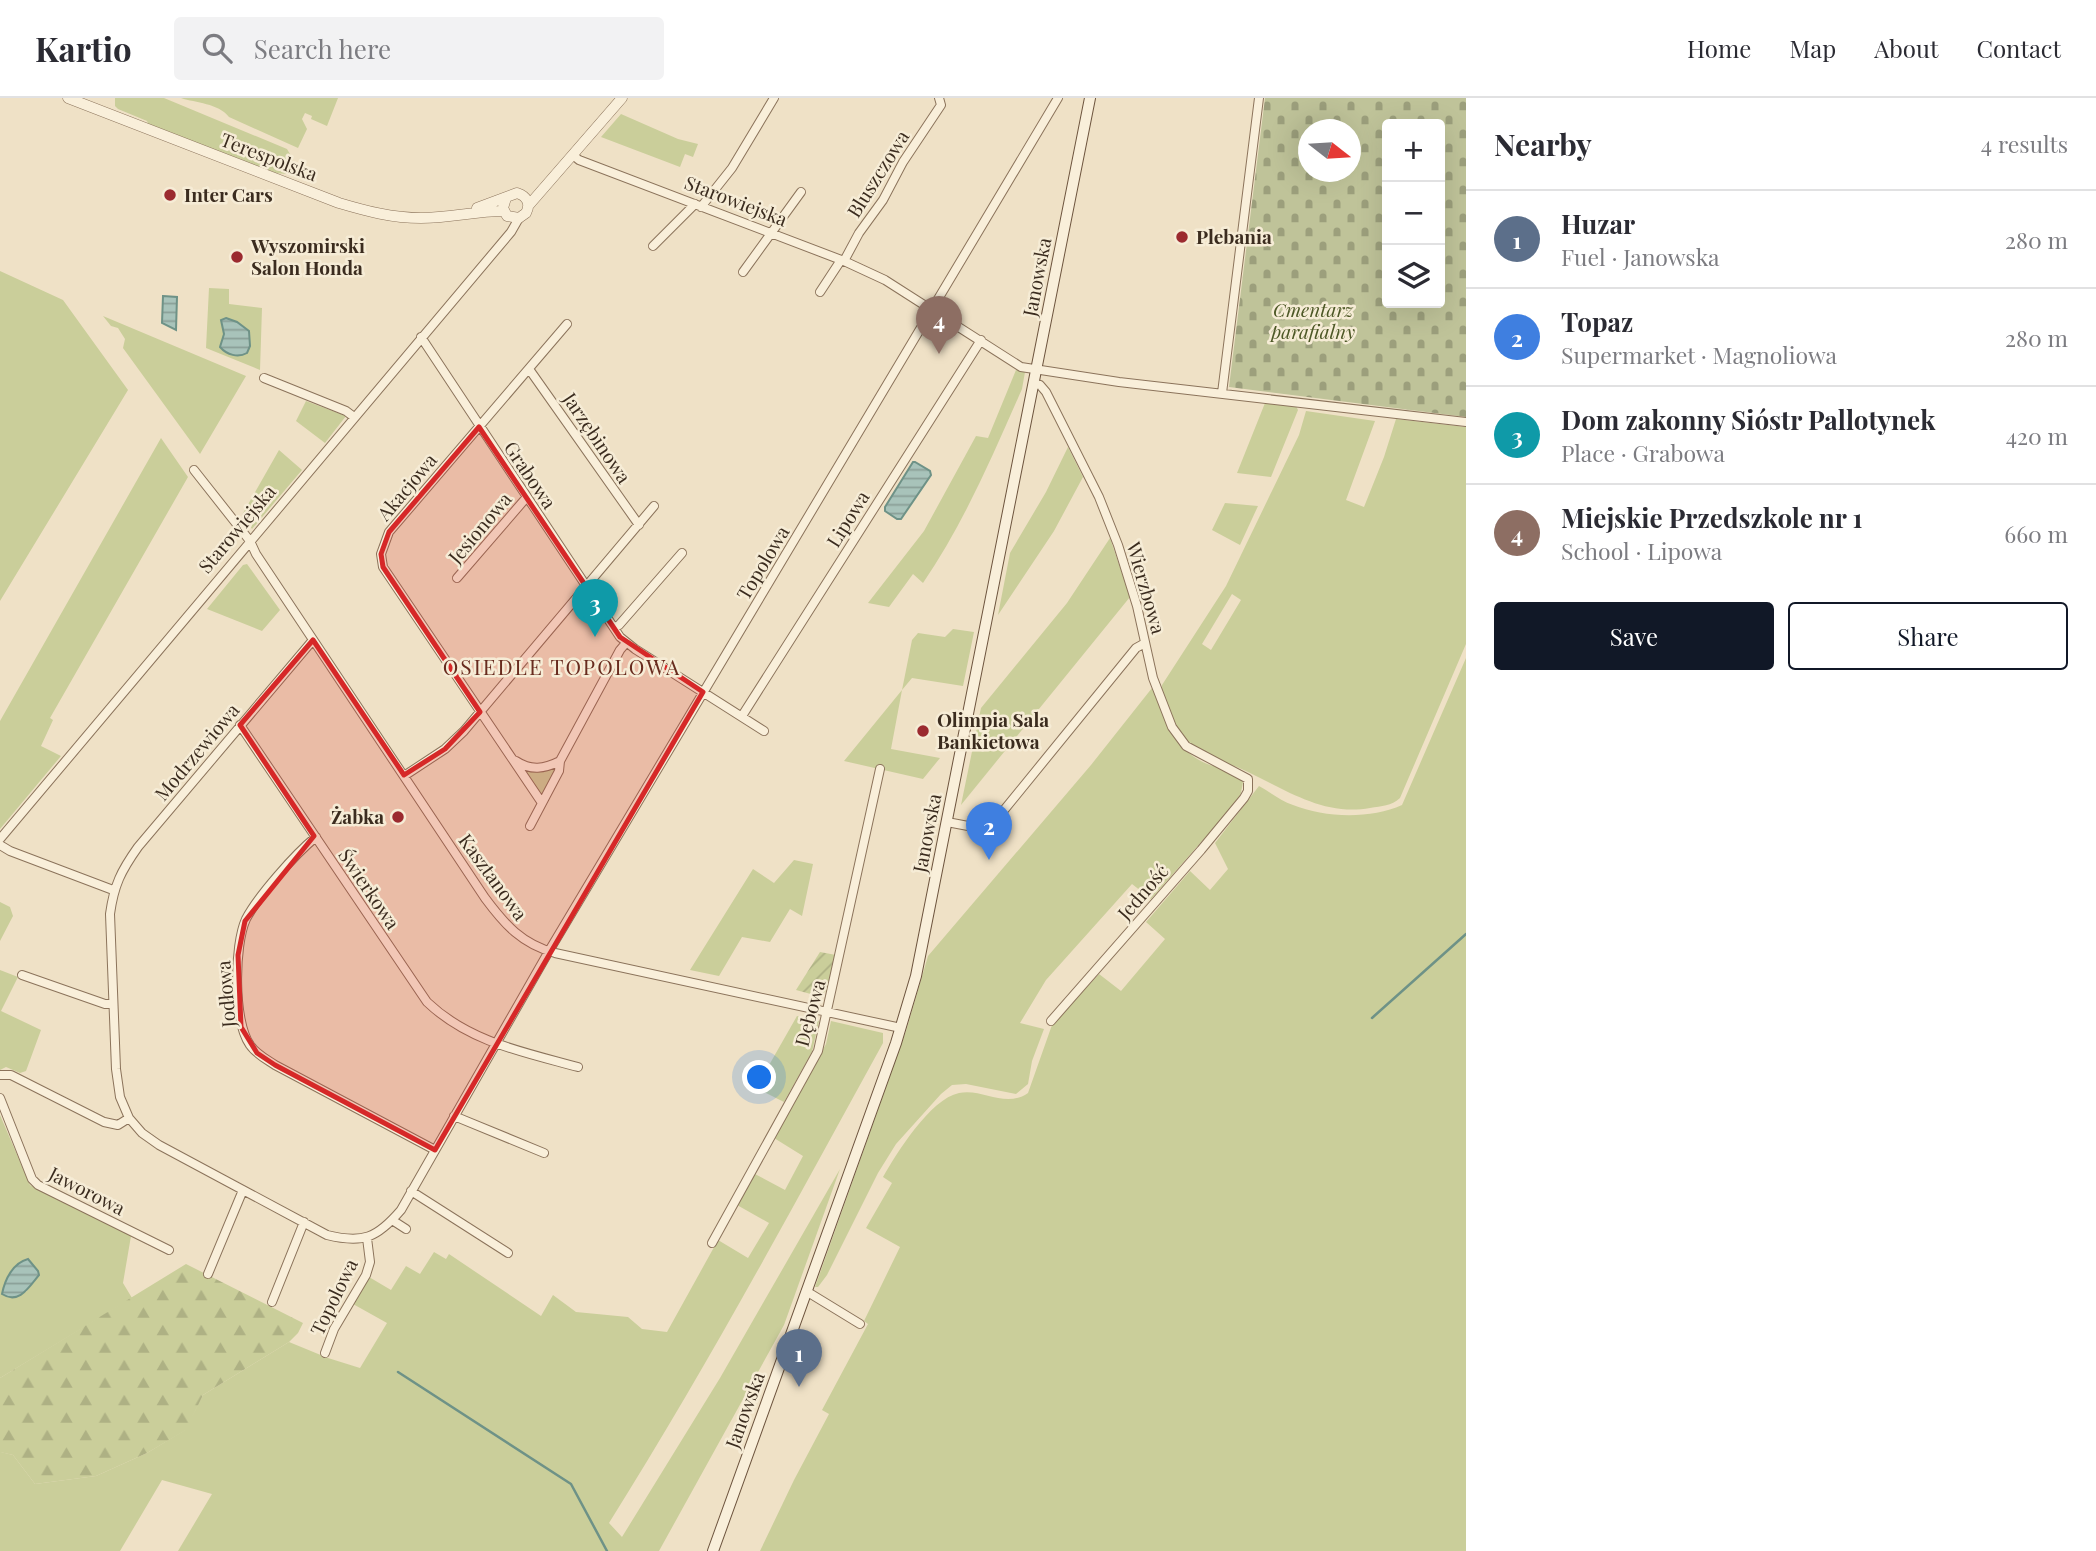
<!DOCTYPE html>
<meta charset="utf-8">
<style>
:root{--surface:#fff;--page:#f2f2f3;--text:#2b2b33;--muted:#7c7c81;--line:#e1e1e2;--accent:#111827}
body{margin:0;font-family:"Playfair Display",serif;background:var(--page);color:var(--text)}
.controls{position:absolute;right:21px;top:21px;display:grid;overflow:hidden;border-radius:7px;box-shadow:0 7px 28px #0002}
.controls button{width:63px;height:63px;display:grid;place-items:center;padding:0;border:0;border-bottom:2px solid var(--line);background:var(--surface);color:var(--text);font:35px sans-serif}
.compass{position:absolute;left:1298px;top:21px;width:63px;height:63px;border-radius:50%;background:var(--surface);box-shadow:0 7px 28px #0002;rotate:107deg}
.you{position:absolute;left:760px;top:980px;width:24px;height:24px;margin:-18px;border:5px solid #fff;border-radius:50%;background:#1a73e8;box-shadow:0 0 0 10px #1a73e833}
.badge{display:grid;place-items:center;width:46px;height:46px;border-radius:50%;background:var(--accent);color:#fff;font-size:23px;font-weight:700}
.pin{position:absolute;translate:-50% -58px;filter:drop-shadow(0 2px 4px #0008)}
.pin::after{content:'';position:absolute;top:37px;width:24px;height:21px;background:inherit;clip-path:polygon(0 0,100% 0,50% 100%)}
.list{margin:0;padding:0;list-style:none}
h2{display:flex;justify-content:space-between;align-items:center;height:91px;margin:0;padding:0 28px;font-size:30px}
h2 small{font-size:23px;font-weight:400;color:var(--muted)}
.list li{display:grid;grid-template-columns:46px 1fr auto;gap:21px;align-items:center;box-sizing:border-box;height:98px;padding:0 28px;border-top:2px solid var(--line)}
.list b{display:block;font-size:26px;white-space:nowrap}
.list p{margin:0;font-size:23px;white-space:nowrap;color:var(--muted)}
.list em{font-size:23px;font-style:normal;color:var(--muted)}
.actions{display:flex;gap:14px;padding:21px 28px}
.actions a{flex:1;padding:16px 0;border:2px solid var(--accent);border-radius:7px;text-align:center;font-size:24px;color:var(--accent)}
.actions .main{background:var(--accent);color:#fff}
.icon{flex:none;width:38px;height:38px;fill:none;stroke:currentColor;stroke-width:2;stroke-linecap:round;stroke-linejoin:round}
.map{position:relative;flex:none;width:1466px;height:1453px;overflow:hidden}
header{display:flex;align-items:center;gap:42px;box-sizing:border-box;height:98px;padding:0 35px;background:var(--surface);border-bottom:2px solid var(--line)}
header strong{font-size:33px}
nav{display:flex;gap:38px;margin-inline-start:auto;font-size:24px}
.search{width:490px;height:63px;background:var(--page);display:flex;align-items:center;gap:18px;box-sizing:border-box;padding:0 24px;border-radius:7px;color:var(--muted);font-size:26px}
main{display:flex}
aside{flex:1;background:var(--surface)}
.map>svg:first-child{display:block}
.green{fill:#cace9a;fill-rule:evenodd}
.forest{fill:url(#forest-firs)}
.cemetery{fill:url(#cemetery-stones);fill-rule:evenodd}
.garden{fill:url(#garden-furrows)}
.water{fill:url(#water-rules);stroke:#6e9287;stroke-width:2}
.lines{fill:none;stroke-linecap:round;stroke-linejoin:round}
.stream{stroke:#6e9287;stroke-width:2.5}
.minor-casing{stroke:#8b735b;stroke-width:10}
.tertiary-casing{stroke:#8b735b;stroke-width:11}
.secondary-casing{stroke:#6d543e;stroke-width:12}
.minor{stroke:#f9efda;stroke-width:8}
.tertiary{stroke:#f9efda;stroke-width:10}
.secondary{stroke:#f9efda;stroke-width:10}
.marked{fill:#d62828;fill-opacity:0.2;stroke:#d62828;stroke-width:5;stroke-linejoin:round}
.poi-dot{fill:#9b2a2f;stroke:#f6ecd6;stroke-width:2.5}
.labels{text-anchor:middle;stroke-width:5;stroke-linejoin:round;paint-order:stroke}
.street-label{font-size:19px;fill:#3b2c1f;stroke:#f6ecd6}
.poi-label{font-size:19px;font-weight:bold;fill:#3b2c1f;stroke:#f6ecd6;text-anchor:start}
.park-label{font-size:19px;font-style:italic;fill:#4d5826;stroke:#f6ecd6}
.neighbourhood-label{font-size:21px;letter-spacing:2px;fill:#682b1e;stroke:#f6ecd6}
</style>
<header>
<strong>Kartio</strong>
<div class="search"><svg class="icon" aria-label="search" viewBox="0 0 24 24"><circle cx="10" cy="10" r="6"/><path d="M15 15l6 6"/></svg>Search here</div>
<nav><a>Home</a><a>Map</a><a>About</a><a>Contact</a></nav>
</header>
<main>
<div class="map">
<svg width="1466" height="1453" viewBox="0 0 1466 1453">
<defs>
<pattern id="forest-firs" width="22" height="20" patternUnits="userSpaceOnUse" patternTransform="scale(1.75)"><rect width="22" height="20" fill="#cace9a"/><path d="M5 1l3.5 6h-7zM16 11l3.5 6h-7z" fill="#aeb184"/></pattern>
<pattern id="cemetery-stones" width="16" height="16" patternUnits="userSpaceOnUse" patternTransform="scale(1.75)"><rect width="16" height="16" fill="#bfc399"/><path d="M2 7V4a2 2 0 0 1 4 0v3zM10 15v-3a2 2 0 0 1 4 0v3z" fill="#9c9f7c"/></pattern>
<pattern id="garden-furrows" width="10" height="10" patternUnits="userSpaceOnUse" patternTransform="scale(1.75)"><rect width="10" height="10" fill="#cace9a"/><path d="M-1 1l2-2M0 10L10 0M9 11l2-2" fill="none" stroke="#aeb184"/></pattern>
<pattern id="water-rules" width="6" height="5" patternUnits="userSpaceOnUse" patternTransform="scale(1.75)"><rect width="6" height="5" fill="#a8c3ba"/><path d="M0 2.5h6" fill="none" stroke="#8a9f97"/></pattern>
</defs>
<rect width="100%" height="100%" fill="#efe1c6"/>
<path class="green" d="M115,0h49l123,51 6,10 -6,15 -12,-1 -127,-49 -1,-3 -29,-12 -3,-3z
M181,0h157l-11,28 -16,-7 1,-3 -7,-3 -3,6 5,10 -9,19 -69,-31c-11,-14 -33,-14 -48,-19z
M621,16l57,25 20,5 -5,13 -8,-3 -5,13 -79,-30z
M0,173l63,29 65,90 -128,211z
M209,190l20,1v15l33,4 -2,62 -54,-22z
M103,218l143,60 -46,78 -77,-106 2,-9 -7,-11 -7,-2z
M1016,272l9,2 -3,17c-29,66 -58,134 -99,194l-10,-9 -24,33 -21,-4 56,-72 52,-95 12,2z
M306,303l40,15 -21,27 -29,-22z
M1265,305l31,3 2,4 -27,67 -34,-4z
M1306,313l69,10 -29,79 18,7 20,-50 12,-38 70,8v217l-66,154c-9,8 -18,8 -30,10 -46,8 -82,-17 -122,-36 -17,-9 -39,-12 -55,-24 -18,-14 -23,-36 -31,-56v-7l64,-99 73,-151zM1232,496l9,6 -30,50 -9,-6z
M161,340l27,39 -138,241 3,2 -12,26 20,10 -61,73v-108z
M1068,349l15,30 -29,54 -56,84 12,-62 36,-61z
M279,352l23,20 -50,59 -10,-14z
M1225,405l33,3 -18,39 -28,-15z
M1110,440l20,59 -169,208 20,-97 86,-105z
M247,466l33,46 -18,21 -55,-22 36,-44z
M953,531l21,3 -11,54 -51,-8 -10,12 -11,59 49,9 -17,21 -79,-18 58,-71 10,-50 6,-7 27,4z
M1466,560v893h-706l34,-71 35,-66 -7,-4 46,-86 -4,-3 36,-74 -34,-19 26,-45 -9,-6c14,-24 47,-78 76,-84 24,-5 46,16 69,0l24,-68 47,-51 22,17 44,-52 -19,-17 44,-51 20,19 18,-21 -13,-26 44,-57c11,6 22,15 34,19 32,13 78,14 109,0z
M1152,590c11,27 21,57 47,72 14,8 34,9 44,22l-3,16 -89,101 -19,-15 -86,96 -26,43 24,6 -12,32 -4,23 -12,10 -50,-10 -14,1 -11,9 -45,50 -18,29 -51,102 -9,12h-3l91,-256 22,-75 163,-191z
M554,670l2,3 -14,26 -18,-27 19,2z
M794,762l19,4 -11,52 -12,-7 -20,33 -28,-5 -23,39 -29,-6 63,-101 21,14z
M0,804l10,5 3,9 -13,25z
M0,872l18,7 -17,34 40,19 -15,41 -6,2 -14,-6 -6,3z
M797,918l22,5 -7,31 -28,50 -28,-14z
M831,923l52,12v10c-89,162 -176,324 -274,480l13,14 98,-159 120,-209 -56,156 -125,226h-481l34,-57 -50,-14 -42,71h-120v-102l1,3 12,3 22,29 61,-8 51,-23 38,-23 18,-35 86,-53 39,16 32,10 27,-45 -34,-19 16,-27 22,13 15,-24 14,8 14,-22 12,7 3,-5 92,62 12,-21 23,17 52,5 14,12 25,3 51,-92 30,18 21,-35 -32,-18 18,-31 30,16 18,-34 -29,-18 52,-94z
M0,1017l30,70 101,51 -8,47 9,15 -132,80zM17,1166l22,11 -13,17 -22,-8z"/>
<path class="forest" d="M186,1166l117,59 -5,10 -9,9 -86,53 -17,35 -39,23 -51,23 -61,8 -22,-29 -13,-3v-74z"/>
<path class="cemetery" d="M1265,0h201v319l-237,-30zM1387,26h53v179h-53zM1308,32h42v42h-42z"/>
<path class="garden" d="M820,854l16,3 -10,36 -8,5 -22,-6z"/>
<path class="water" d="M163,198l14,1 -1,33 -14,-7z
M226,220l11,4 12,9 1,15 -3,7c-9,5 -20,2 -27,-6l4,-13 -3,-14z
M913,364h2l15,9 1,4 -30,44h-4l-12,-8v-4z
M28,1161l10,12 1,4c-10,12 -20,30 -37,19 3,-15 11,-31 26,-35z"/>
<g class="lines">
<path class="stream" d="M1372,920l94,-84
M398,1274l173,112 36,67"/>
<defs>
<path id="minor" d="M574,58l5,4 265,101 41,19 136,87 98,15 347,40
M701,109l31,-39 42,-70
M653,148l42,-42
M844,163l15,-28 24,-33 20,-38 38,-57 -2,-7
M743,174l58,-80
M820,194l21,-32
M421,239l199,300 15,12 129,82
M529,271l110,156
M264,280l82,33 8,6
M1034,286l6,1 6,7 53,105 19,48 19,61 16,72 19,49 14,19 62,33v12l-4,7 -43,52 -150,171
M1222,295l37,-295
M194,372l56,71 6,13 229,344c20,27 37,46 70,55l346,75
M457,480l69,-80
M614,530l5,-3 63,-72
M313,542l-175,207c-17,24 -24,38 -28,67l6,155 4,28 9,21 13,15 17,12 168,90c36,9 50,3 74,-25l148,-259 509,-853
M742,618l239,-376
M240,627l187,277c42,40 96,50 151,65
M516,663c15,10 28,8 44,0
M404,678l41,-27 19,-18 190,-225
M542,705l-159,-236 -2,-13 8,-22 178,-208
M947,724l37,7 7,-3 145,-178 9,-5
M530,728l29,-55 1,-10 60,-111 6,-7
M316,739c-21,17 -58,59 -70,82 -12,26 -13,102 4,126 6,9 16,14 25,20l160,85
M0,741l511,-607 8,-14
M0,747l10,6 103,39
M22,877l83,29h8
M0,977h11l93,47 14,3 11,-7
M0,1000l32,81 6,6 131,65
M454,1018l90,37
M411,1093l97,62
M392,1122l14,9
M712,1145l106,-192 62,-282
M208,1176l35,-84
M806,1193l54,33
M272,1204l32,-80
M325,1255l9,-24 32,-54 4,-13 -3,-24"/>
<path id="tertiary" d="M68,0l271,105c27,8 53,15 82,15 28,0 55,-7 83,-7
M529,107l93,-107
M477,110l40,-15c10,3 14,11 9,20l-7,5 -12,-2 -4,-8 3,-10"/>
<path id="secondary" d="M713,1453l183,-508 20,-67 174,-878"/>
</defs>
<use href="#minor" class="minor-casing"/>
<use href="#tertiary" class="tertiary-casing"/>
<use href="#secondary" class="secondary-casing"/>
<use href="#minor" class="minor"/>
<use href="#tertiary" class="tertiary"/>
<use href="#secondary" class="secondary"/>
</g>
<path class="marked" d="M479,329l141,210 83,55 -268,458 -160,-85 -18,-12 -16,-26 -3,-72 7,-34 69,-85 -74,-111 73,-85 91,135 41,-26 35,-37 -97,-145 -2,-13 8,-22z"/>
<g class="poi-dot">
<circle cx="170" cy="97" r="7"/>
<circle cx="1182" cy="139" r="7"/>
<circle cx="237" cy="159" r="7"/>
<circle cx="923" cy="633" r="7"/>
<circle cx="398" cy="719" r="7"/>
</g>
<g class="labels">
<g class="street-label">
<text transform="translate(269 59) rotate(21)" y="7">Terespolska</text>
<text transform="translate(878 76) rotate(-58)" y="7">Bluszczowa</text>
<text transform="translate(736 103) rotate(21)" y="7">Starowiejska</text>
<text transform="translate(1037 179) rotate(-79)" y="7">Janowska</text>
<text transform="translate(597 340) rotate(56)" y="7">Jarzębinowa</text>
<text transform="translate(530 377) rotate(56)" y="7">Grabowa</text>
<text transform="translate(407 389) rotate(-50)" y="7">Akacjowa</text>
<text transform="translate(848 421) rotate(-58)" y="7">Lipowa</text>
<text transform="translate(480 430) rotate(-50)" y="7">Jesionowa</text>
<text transform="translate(237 431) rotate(-50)" y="7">Starowiejska</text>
<text transform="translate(763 465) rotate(-59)" y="7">Topolowa</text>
<text transform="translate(1146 490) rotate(74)" y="7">Wierzbowa</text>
<text transform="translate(197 654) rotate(-50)" y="7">Modrzewiowa</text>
<text transform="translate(927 735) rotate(-79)" y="7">Janowska</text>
<text transform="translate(493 779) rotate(54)" y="7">Kasztanowa</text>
<text transform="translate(369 791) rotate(56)" y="7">Świerkowa</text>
<text transform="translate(1143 794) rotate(-49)" y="7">Jedność</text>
<text transform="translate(226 896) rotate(-95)" y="7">Jodłowa</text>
<text transform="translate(810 915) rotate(-75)" y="7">Dębowa</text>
<text transform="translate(87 1093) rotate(27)" y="7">Jaworowa</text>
<text transform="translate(334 1199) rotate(-64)" y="7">Topolowa</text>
<text transform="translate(745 1312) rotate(-70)" y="7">Janowska</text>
</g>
<g class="poi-label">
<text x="184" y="104">Inter Cars</text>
<text x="1196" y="146">Plebania</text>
<text x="251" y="155">Wyszomirski<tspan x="251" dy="22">Salon Honda</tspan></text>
<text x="937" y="629">Olimpia Sala<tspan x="937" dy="22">Bankietowa</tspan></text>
<text x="384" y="726" text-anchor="end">Żabka</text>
</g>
<g class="park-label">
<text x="1313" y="219">Cmentarz<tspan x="1313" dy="22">parafialny</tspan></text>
</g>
<g class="neighbourhood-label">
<text x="562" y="577">OSIEDLE TOPOLOWA</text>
</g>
</g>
</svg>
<div class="controls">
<button>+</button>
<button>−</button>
<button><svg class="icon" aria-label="layers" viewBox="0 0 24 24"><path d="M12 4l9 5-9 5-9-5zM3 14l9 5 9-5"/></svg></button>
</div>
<svg class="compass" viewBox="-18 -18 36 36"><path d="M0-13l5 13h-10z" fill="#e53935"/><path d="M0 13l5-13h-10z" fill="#7c7c81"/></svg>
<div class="you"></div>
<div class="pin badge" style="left:799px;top:1289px;background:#5c6f8a">1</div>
<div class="pin badge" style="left:989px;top:762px;background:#3f7fe0">2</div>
<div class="pin badge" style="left:595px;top:539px;background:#0f9aa8">3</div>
<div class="pin badge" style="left:939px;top:256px;background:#8d6e63">4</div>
</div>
<aside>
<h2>Nearby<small>4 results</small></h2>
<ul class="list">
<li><span class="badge" style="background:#5c6f8a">1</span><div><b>Huzar</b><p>Fuel · Janowska</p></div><em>280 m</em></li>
<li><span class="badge" style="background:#3f7fe0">2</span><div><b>Topaz</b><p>Supermarket · Magnoliowa</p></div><em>280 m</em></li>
<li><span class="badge" style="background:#0f9aa8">3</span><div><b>Dom zakonny Sióstr Pallotynek</b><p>Place · Grabowa</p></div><em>420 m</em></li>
<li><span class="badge" style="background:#8d6e63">4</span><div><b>Miejskie Przedszkole nr 1</b><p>School · Lipowa</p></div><em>660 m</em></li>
</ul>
<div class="actions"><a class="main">Save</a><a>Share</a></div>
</aside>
</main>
